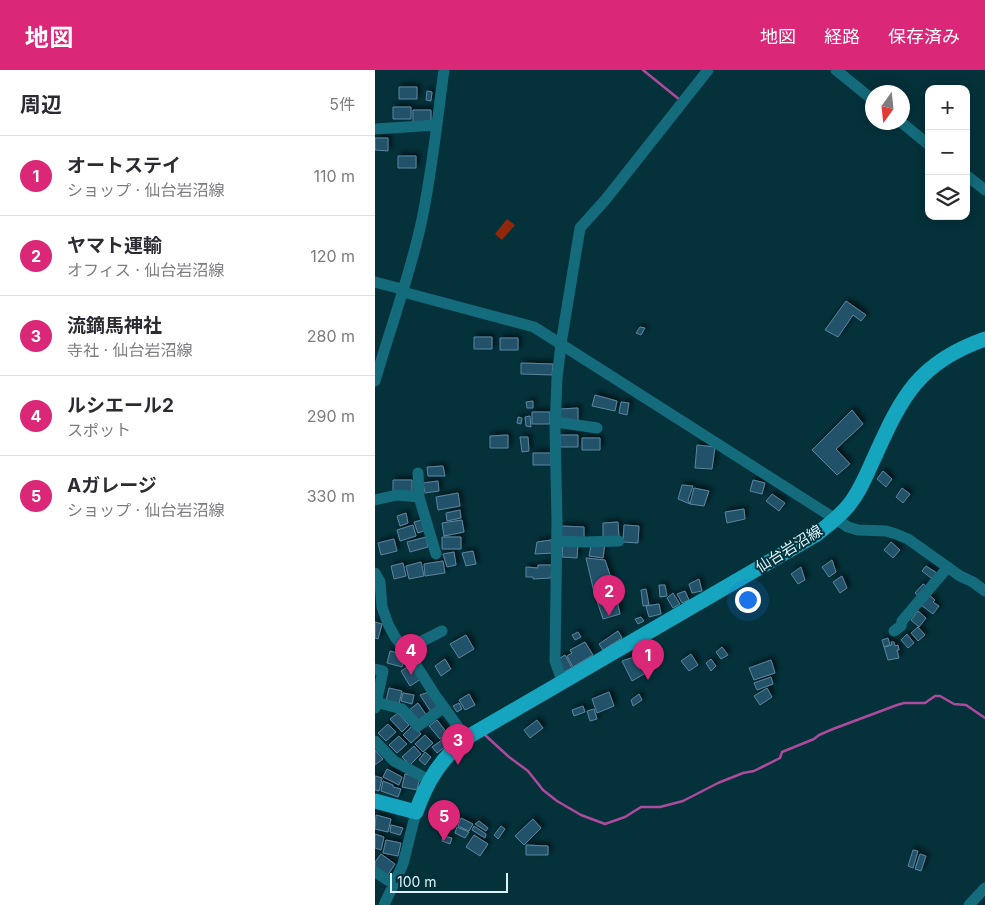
<!DOCTYPE html>
<html lang="ja">
<meta charset="utf-8">
<style>
:root{--surface:#fff;--page:#f7f7f7;--text:#2b2b33;--muted:#7c7c81;--line:#e1e1e2;--accent:#db2777}
body{margin:0;font-family:Inter,"Noto Sans JP",sans-serif;background:var(--page);color:var(--text)}
.controls{position:absolute;right:15px;top:15px;display:grid;overflow:hidden;border-radius:10px;box-shadow:0 2px 12px #0003}
.controls button{width:45px;height:45px;display:grid;place-items:center;padding:0;border:0;border-bottom:1px solid var(--line);background:var(--surface);color:var(--text);font:25px sans-serif}
.compass{position:absolute;left:490px;top:15px;width:45px;height:45px;border-radius:50%;background:var(--surface);box-shadow:0 2px 12px #0003;rotate:195deg}
.scale{position:absolute;left:15px;bottom:12px;width:118px;box-sizing:border-box;padding-left:5px;border:2px solid #d9f5fb;border-top:0;font-size:14px;line-height:18px;white-space:nowrap;color:#d9f5fb;-webkit-text-stroke:4px #04313a;paint-order:stroke}
.you{position:absolute;left:372px;top:529px;width:18px;height:18px;margin:-12px;border:4px solid #fff;border-radius:50%;background:#1a73e8;box-shadow:0 0 0 8px #1a73e833}
.badge{display:grid;place-items:center;width:32px;height:32px;border-radius:50%;background:var(--accent);color:#fff;font-size:16px;font-weight:700}
.pin{position:absolute;translate:-50% -41px;filter:drop-shadow(0 1px 2px #0008)}
.pin::after{content:'';position:absolute;top:26px;width:18px;height:15px;background:inherit;clip-path:polygon(0 0,100% 0,50% 100%)}
.list{margin:0;padding:0;list-style:none}
h2{display:flex;justify-content:space-between;align-items:center;height:65px;margin:0;padding:0 20px;font-size:21px}
h2 small{font-size:16px;font-weight:400;color:var(--muted)}
.list li{display:grid;grid-template-columns:32px 1fr auto;gap:15px;align-items:center;box-sizing:border-box;height:80px;padding:0 20px;border-top:1px solid var(--line)}
.list b{display:block;font-size:19px;white-space:nowrap}
.list p{margin:0;font-size:16px;white-space:nowrap;color:var(--muted)}
.list em{font-size:16px;font-style:normal;color:var(--muted)}
.icon{flex:none;width:28px;height:28px;fill:none;stroke:currentColor;stroke-width:2;stroke-linecap:round;stroke-linejoin:round}
.map{position:relative;flex:none;width:610px;height:835px;overflow:hidden}
header{display:flex;align-items:center;gap:30px;box-sizing:border-box;height:70px;padding:0 25px;background:var(--accent);color:#fff}
header strong{font-size:24px}
nav{display:flex;gap:28px;margin-inline-start:auto;font-size:18px}
main{display:flex}
aside{flex:1;background:var(--surface)}
.map>svg:first-child{display:block}
.green{fill:#91280c}
.lines{fill:none;stroke-linecap:round;stroke-linejoin:round}
.stream{stroke:#ae4a9d;stroke-width:2.5}
.building{fill:#22516a;stroke:#5b859e;filter:url(#shadow)}
.minor{stroke:#146b7c;stroke-width:11}
.major{stroke:#16a5bf;stroke-width:15}
.labels{text-anchor:middle;stroke-width:4;stroke-linejoin:round;paint-order:stroke}
.street-label{font-size:15px;fill:#d9f5fb;stroke:#04313a}
</style>
<header>
<strong>地図</strong>
<nav><a>地図</a><a>経路</a><a>保存済み</a></nav>
</header>
<main>
<aside>
<h2>周辺<small>5件</small></h2>
<ul class="list">
<li><span class="badge">1</span><div><b>オートステイ</b><p>ショップ · 仙台岩沼線</p></div><em>110 m</em></li>
<li><span class="badge">2</span><div><b>ヤマト運輸</b><p>オフィス · 仙台岩沼線</p></div><em>120 m</em></li>
<li><span class="badge">3</span><div><b>流鏑馬神社</b><p>寺社 · 仙台岩沼線</p></div><em>280 m</em></li>
<li><span class="badge">4</span><div><b>ルシエール2</b><p>スポット</p></div><em>290 m</em></li>
<li><span class="badge">5</span><div><b>Aガレージ</b><p>ショップ · 仙台岩沼線</p></div><em>330 m</em></li>
</ul>
</aside>
<div class="map">
<svg width="610" height="835" viewBox="0 0 610 835">
<defs>
<filter id="shadow"><feDropShadow dx="3" dy="-3" stdDeviation="2.5" flood-color="#0009"/></filter>
</defs>
<rect width="100%" height="100%" fill="#04313a"/>
<path class="green" d="M132,149l8,6 -13,15 -7,-6z"/>
<g class="lines">
<path class="stream" d="M268,0l37,30
M110,665l24,22 19,14 15,19 14,11 24,14 24,9 20,-7 16,-10h19l23,-6 35,-18 25,-10 11,-2 26,-13 2,-6 32,-13 5,-4 14,-6 64,-24 7,-2h21l10,-7h5l14,8 12,1 19,13"/>
</g>
<path class="building" d="M24,17h18v12h-18z
M52,21l5,1 -1,9 -5,-1z
M18,37h18v12h-18z
M38,40h18v12h-18z
M0,68h13v13l-13,-1z
M23,86h18v12h-18z
M471,231l20,14 -5,6 -8,-6 -15,22 -13,-7z
M265,257l5,1 -4,7 -5,-2z
M99,267h18v12h-18z
M125,268h18v12h-18z
M146,293l32,1 -1,11 -31,-1z
M220,325l22,6 -2,10 -23,-5z
M158,331v7h-6l-1,-6z
M246,332l8,1 -2,12 -8,-2z
M203,338v13h-18v-12z
M477,340l11,14 -27,25 14,15 -13,11 -25,-25z
M157,342h18v12h-18z
M155,346l1,11 -5,-1 -1,-9z
M143,347l4,1 -1,6 -4,-1z
M133,365v13h-18v-12z
M185,365h18v12h-18z
M145,367h8l1,14 -7,1z
M207,368h18v12h-18z
M322,375l18,2 -3,22 -17,-1z
M158,383h18v12h-18z
M68,396l2,10h-17l-1,-9z
M508,401l9,8 -6,8 -9,-8z
M18,410h19v12h-19z
M378,410l12,3 -3,11 -12,-3z
M63,411l1,10 -14,2 -2,-10z
M307,415l11,1 -5,14 2,4 -12,-5z
M319,418l15,3 -5,15 -14,-2z
M527,418l8,6 -7,9 -7,-6z
M83,423l2,13 -22,4 -2,-13z
M397,424l13,9 -6,8 -13,-10z
M369,439l1,10 -18,4 -2,-11z
M85,440l1,8 -14,3 -1,-8z
M31,443l2,10 -8,3 -3,-10z
M47,450l4,10 -8,3 -4,-11z
M87,450l2,12 -20,4 -2,-13z
M243,452l1,16 -16,1v-16z
M38,455l3,11 -16,5 -3,-11z
M249,455l15,1 -1,17 -15,-1z
M186,456l23,1v12h-24z
M51,467l2,10 -18,5 -3,-10z
M67,467h19v12h-19z
M19,469l3,12 -16,4 -3,-12z
M176,470l2,13 -18,1 2,-12z
M217,471l13,2 -2,15 -14,-2z
M516,472l9,8 -7,8 -9,-8z
M188,473l15,1 -1,14 -15,-1z
M98,481l3,13 -10,2 -4,-13z
M79,482l2,13 -9,2 -4,-13z
M211,488l19,2 9,27 -20,5z
M457,490l4,12 -7,5 -7,-10z
M68,491l2,12 -20,3 -1,-12z
M46,492l3,14 -15,3 -3,-13z
M28,493l3,13 -12,3 -3,-13z
M163,495h14l-1,13 -18,1v-2h-7v-10l12,1z
M551,496l11,7 -4,5h-2l-9,-7z
M426,497l4,13 -7,4 -7,-10z
M467,506l5,12 -7,5 -7,-11z
M324,509l3,12 -10,2 -3,-9z
M548,514l6,4 -8,10 -6,-5z
M284,515h6l2,11 -7,1z
M239,517l6,27 -17,5 -9,-27z
M271,519l3,16 -6,1 -2,-16z
M310,521l4,9 -7,3 -5,-9z
M298,523l7,11 -7,4 -6,-10z
M554,525l6,5 -2,2 6,4 -6,8 -12,-9z
M284,534l2,10 -12,3 -3,-11z
M543,541l8,7 -7,9 -8,-7z
M266,547l3,4 -6,3 -3,-5z
M0,552l7,2 -4,15 -3,-1z
M543,557l7,8 -7,6 -7,-8z
M243,561l4,7 -19,12 -4,-6z
M203,562l3,5 -6,3 -3,-5z
M532,564l7,9 -6,5 -7,-8z
M91,565l8,14 -15,9 -9,-14z
M513,568l2,7 -6,2 -2,-7z
M210,572l8,13 -20,12 -6,-11 5,-3 -2,-3z
M516,572h3l1,4 3,-1 1,5h-2l2,8 -11,2 -4,-13 8,-2z
M347,577l6,8 -7,4 -5,-7z
M15,581l16,4 -4,12 -15,-4z
M316,584l7,11 -9,6 -8,-10z
M190,585l7,13 -8,4 -7,-12z
M265,585l9,16 -17,10 -10,-20z
M70,589l6,10 -10,7 -6,-10z
M336,589l5,7 -5,5 -5,-8z
M396,590l4,13 -21,7 -5,-12z
M37,594l9,15 -11,7 -9,-15z
M396,607l2,7 -16,6 -3,-7z
M14,618l13,3 -3,13 -13,-3z
M392,618l5,9 -12,8 -6,-9z
M54,622l9,15 -7,5 -11,-17z
M234,622l5,14 -17,7 -5,-14z
M28,623l11,2 -2,9 -11,-3z
M94,624l6,11 -10,5 -6,-10z
M264,624l3,6 -9,6 -2,-6z
M43,633l9,13 -8,6 -10,-12z
M84,633l3,6 -5,3 -4,-6z
M208,636l2,6 -11,4 -2,-6z
M219,639l3,10 -7,2 -3,-10z
M23,643l11,12 -7,7 -12,-13z
M62,650l11,14 -8,5 -11,-13z
M162,650l6,8 -13,10 -6,-8z
M13,654l8,8 -10,9 -8,-8z
M38,655l8,9 -10,9 -8,-8z
M50,665l8,8 -10,9 -8,-8z
M24,666l8,8 -10,9 -8,-8z
M70,668l5,5 -13,10 -5,-6z
M39,676l7,8 -11,11 -8,-8z
M0,680l8,9 -8,6z
M50,682l6,5 -6,8 -6,-5z
M12,699l15,8 -3,8 -16,-8z
M30,704l15,3 -3,13 -15,-3z
M0,706l7,2 -3,13 -4,-1z
M8,711l10,4v2l8,2 -3,8 -17,-6z
M75,744l8,3 -3,8 -8,-2z
M1,745l15,4 -3,13 -13,-3z
M86,748l12,6 -4,7 -11,-5z
M158,749l8,9 -17,17 -9,-9z
M104,751l9,7 -2,3 -11,-7z
M16,755l12,3 -3,7 -10,-3z
M99,756l12,8 -1,4 -13,-8z
M126,756l4,3 -7,10 -4,-4z
M82,757l12,5 -4,6 -10,-5z
M0,764l9,3 -3,13 -6,-2z
M99,765l14,9 -8,12 -14,-9z
M68,766l9,2 -2,6 -8,-3z
M11,770l15,3 -3,13 -15,-3z
M151,775l22,1v9h-22z
M538,780l5,1 -5,17 -5,-2z
M6,784l14,10 -8,12 -12,-9v-5z
M545,784l6,2 -5,15 -6,-2z"/>
<g class="lines">
<path class="minor" d="M461,0l37,30
M526,52l28,23
M0,59l62,-4
M591,105l19,15
M0,212l23,6 5,4 131,35 314,200 10,3 28,1 10,3 12,5 52,37 13,6 12,9
M0,311c15,-52 34,-103 46,-157 11,-51 16,-103 23,-154
M181,352l41,6
M43,403l1,24
M0,430l22,-5 22,2 17,57
M181,471l28,1 35,-1
M0,503l5,9 2,25 6,17 7,13 19,25 21,33 31,43
M519,561l7,-5 1,-5 46,-54
M30,580l37,-19
M0,599l8,2 -8,37
M188,613l-8,-22 2,-141 -2,-91 2,-51 4,-34 19,-116 26,-29 102,-129
M1,632l26,7 16,17 25,-18
M0,671l19,20 35,19
M0,802l19,12
M9,835l19,-41 13,-52
M594,835l16,-17"/>
<path class="major" d="M0,731l41,11c11,-31 24,-52 50,-74l351,-204c11,-9 22,-17 31,-28 12,-14 19,-33 27,-50 27,-60 44,-94 110,-117"/>
</g>
<g class="labels">
<g class="street-label">
<text transform="translate(414 479) rotate(-32)" y="5">仙台岩沼線</text>
</g>
</g>
</svg>
<div class="controls">
<button>+</button>
<button>−</button>
<button><svg class="icon" aria-label="layers" viewBox="0 0 24 24"><path d="M12 4l9 5-9 5-9-5zM3 14l9 5 9-5"/></svg></button>
</div>
<svg class="compass" viewBox="-18 -18 36 36"><path d="M0-13l5 13h-10z" fill="#e53935"/><path d="M0 13l5-13h-10z" fill="#7c7c81"/></svg>
<div class="scale">100 m</div>
<div class="you"></div>
<div class="pin badge" style="left:273px;top:610px">1</div>
<div class="pin badge" style="left:234px;top:546px">2</div>
<div class="pin badge" style="left:83px;top:695px">3</div>
<div class="pin badge" style="left:36px;top:605px">4</div>
<div class="pin badge" style="left:69px;top:771px">5</div>
</div>
</main>
